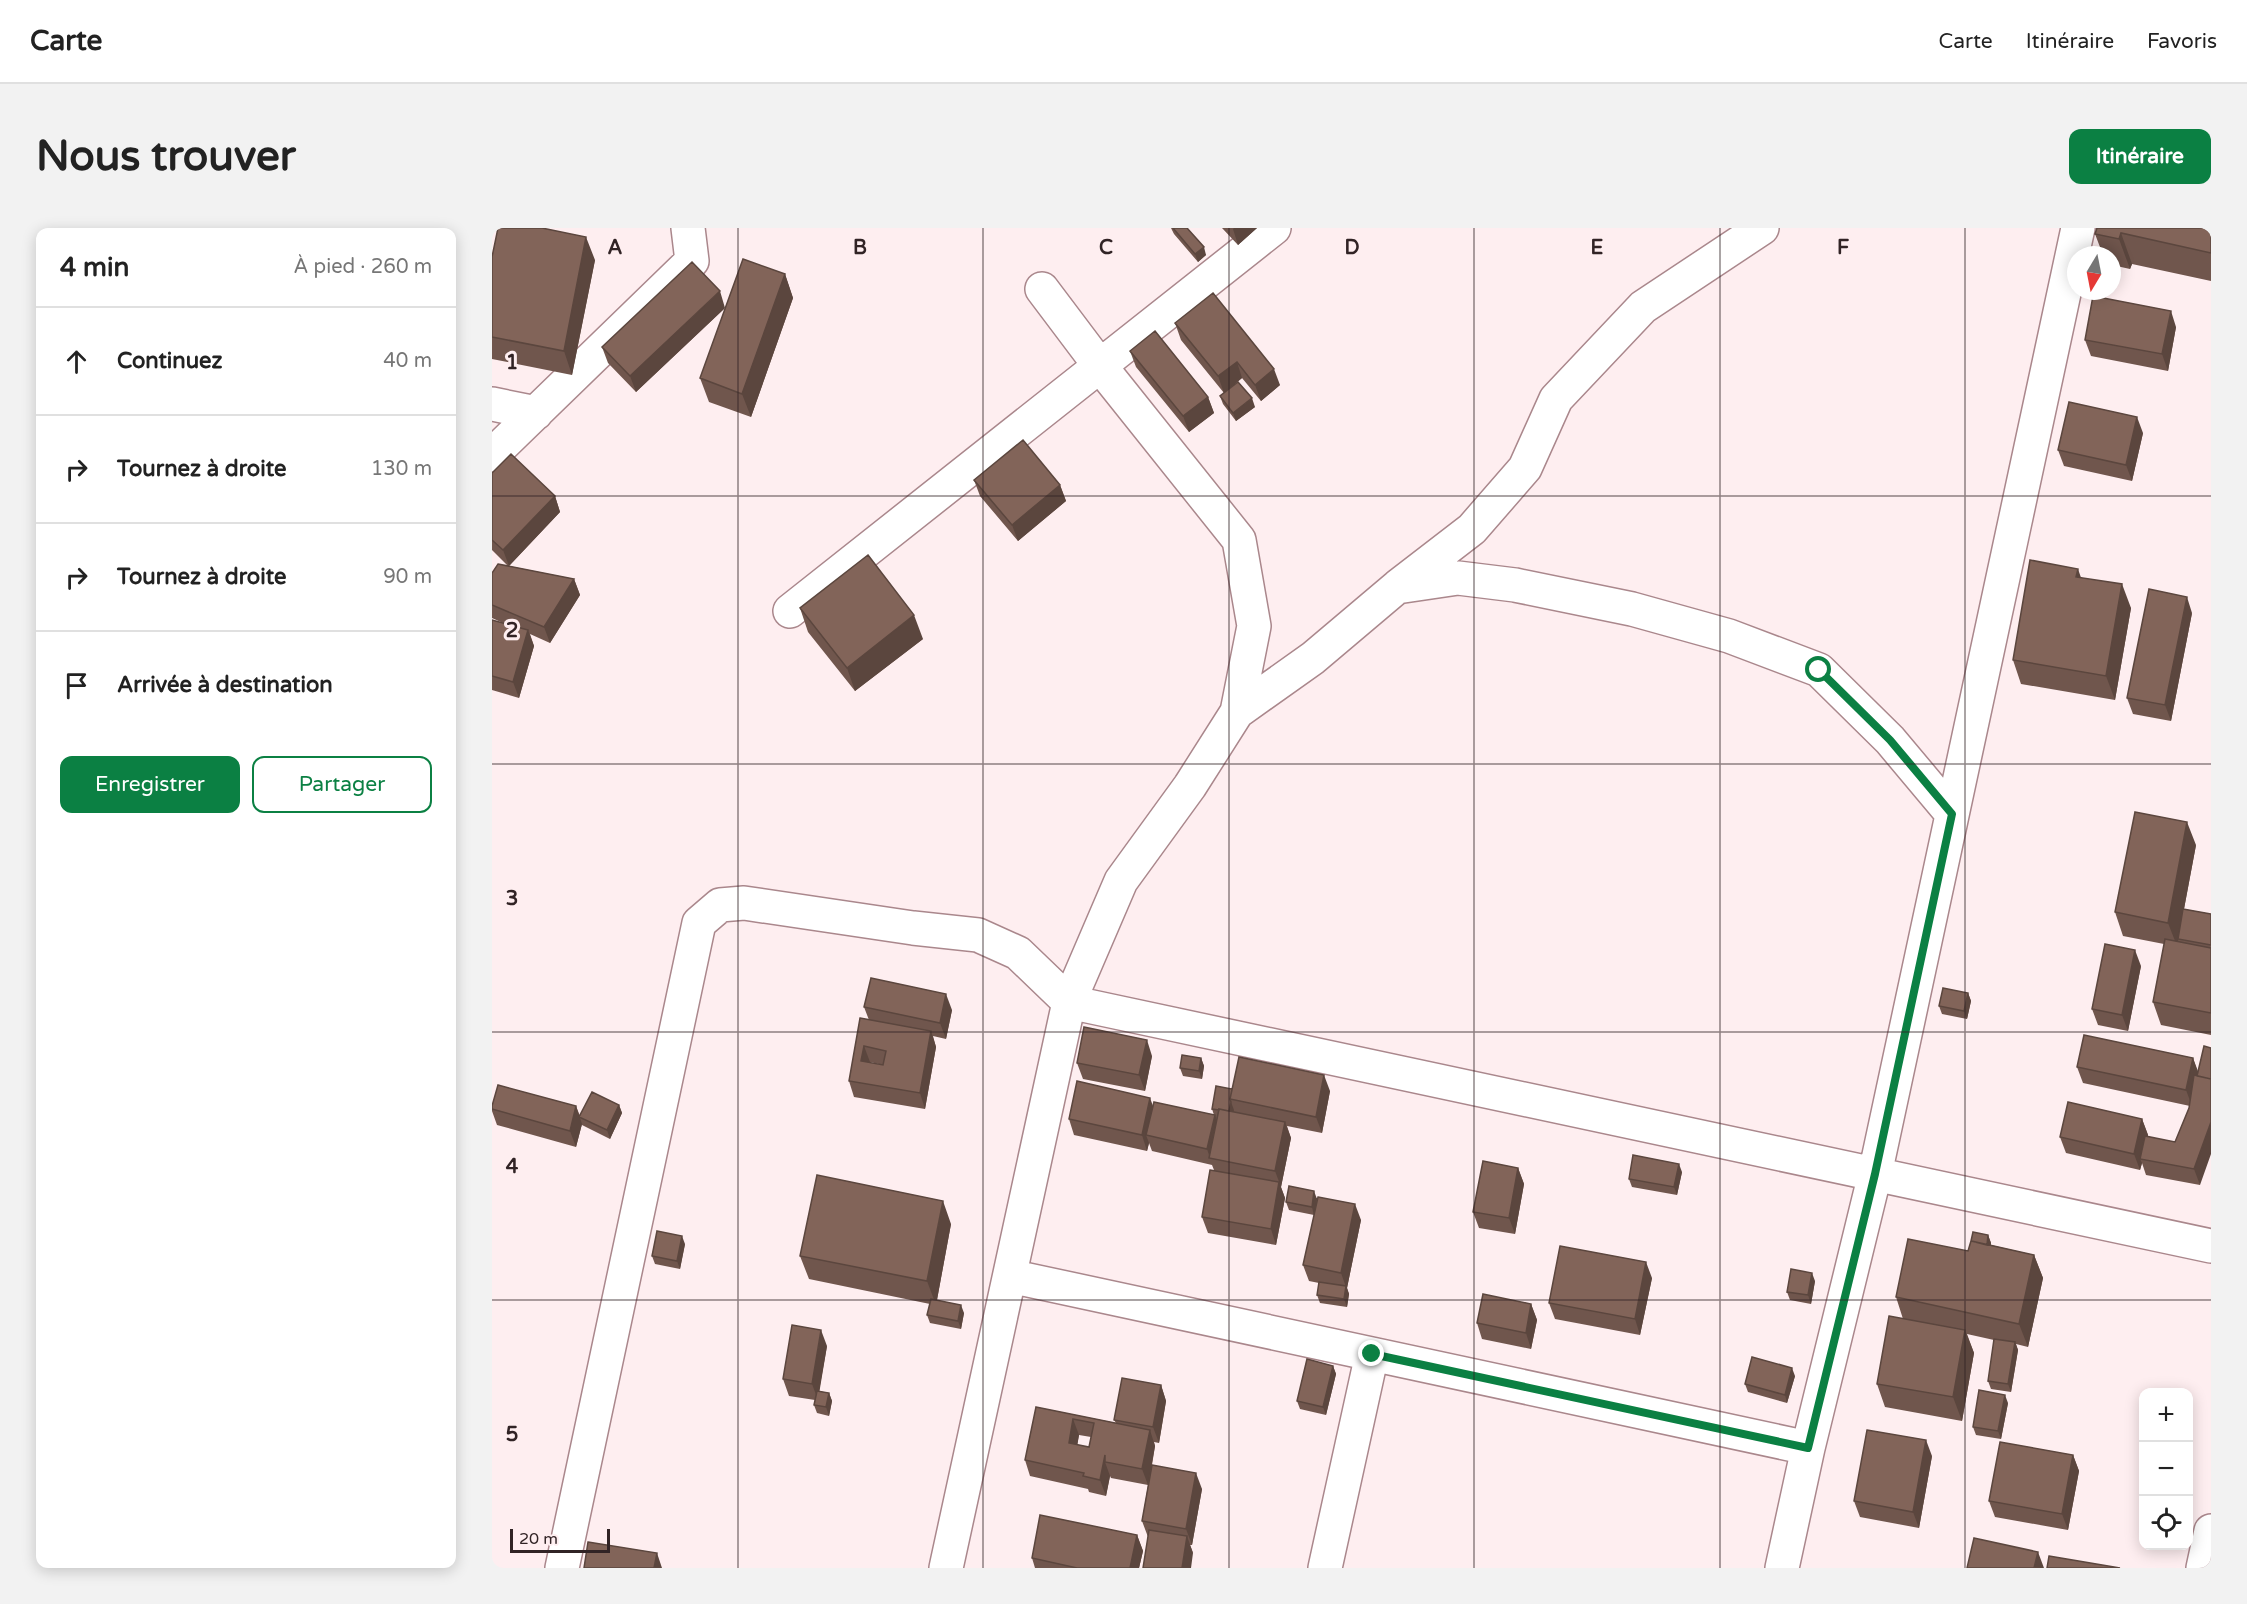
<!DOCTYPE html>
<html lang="fr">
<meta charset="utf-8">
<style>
:root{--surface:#fff;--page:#f2f2f2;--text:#222;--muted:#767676;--line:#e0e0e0;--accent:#0b8043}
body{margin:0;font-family:"Varela Round",sans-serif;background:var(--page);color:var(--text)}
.controls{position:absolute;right:18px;bottom:18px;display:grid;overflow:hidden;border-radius:12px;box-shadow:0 3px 15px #0003}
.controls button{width:54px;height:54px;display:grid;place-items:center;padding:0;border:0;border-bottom:2px solid var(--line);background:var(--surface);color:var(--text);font:30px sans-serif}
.compass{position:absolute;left:1575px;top:18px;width:54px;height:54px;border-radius:50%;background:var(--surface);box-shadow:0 3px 15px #0003;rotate:190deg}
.scale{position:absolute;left:18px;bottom:15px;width:100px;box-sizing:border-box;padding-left:6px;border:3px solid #312325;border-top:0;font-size:16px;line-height:21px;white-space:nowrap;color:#312325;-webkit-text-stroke:4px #feeef0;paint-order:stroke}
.stop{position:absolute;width:18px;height:18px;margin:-14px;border:4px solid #0b8043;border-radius:50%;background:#fff}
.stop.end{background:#0b8043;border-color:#fff;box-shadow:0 2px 6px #0008}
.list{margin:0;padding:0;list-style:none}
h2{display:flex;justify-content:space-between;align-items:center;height:78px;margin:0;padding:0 24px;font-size:26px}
h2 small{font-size:20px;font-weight:400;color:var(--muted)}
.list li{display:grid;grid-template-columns:39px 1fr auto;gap:18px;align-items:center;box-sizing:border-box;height:108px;padding:0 24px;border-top:2px solid var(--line)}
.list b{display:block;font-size:22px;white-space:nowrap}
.list em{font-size:20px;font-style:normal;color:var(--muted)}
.actions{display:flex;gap:12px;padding:18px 24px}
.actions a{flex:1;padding:14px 0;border:2px solid var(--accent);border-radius:12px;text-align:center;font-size:21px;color:var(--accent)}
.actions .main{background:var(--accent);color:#fff}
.icon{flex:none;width:33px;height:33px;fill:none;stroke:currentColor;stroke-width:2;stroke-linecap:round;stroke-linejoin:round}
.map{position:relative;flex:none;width:1719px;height:1340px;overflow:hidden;border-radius:12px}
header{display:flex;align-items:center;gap:36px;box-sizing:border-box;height:84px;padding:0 30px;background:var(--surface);border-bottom:2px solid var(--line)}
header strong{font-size:28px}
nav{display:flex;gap:33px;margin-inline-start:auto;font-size:21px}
.intro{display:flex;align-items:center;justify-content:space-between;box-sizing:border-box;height:144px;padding:0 36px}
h1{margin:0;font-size:42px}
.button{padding:15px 27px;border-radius:12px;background:var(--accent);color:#fff;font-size:21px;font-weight:700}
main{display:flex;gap:36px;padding:0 36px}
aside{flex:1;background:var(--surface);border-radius:12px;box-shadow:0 3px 15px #0003}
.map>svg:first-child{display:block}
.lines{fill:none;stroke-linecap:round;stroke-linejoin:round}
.street-casing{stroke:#aa878c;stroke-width:36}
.street{stroke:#fff;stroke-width:33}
.wall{fill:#70564d;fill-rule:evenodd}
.shaded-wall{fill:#5b463e}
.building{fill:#826459;stroke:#5b463e;stroke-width:1.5;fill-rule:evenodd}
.route{stroke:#0b8043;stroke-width:8}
.grid{fill:none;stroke:#312325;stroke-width:1.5;stroke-opacity:0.55}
.grid-label{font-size:20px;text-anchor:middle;font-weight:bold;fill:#312325;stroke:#feeef0;stroke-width:6;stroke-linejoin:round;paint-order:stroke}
</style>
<header>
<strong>Carte</strong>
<nav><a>Carte</a><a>Itinéraire</a><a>Favoris</a></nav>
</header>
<div class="intro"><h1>Nous trouver</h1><a class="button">Itinéraire</a></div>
<main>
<aside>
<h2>4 min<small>À pied · 260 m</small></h2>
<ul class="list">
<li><svg class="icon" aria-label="ahead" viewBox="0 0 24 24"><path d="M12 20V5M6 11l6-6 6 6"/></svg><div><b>Continuez</b></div><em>40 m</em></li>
<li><svg class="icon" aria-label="right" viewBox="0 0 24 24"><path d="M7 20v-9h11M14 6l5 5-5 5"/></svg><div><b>Tournez à droite</b></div><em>130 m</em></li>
<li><svg class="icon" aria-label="right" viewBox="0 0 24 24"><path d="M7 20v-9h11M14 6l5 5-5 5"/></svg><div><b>Tournez à droite</b></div><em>90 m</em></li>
<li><svg class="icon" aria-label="arrive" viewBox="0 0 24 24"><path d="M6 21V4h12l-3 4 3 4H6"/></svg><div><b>Arrivée à destination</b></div></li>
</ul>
<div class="actions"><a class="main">Enregistrer</a><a>Partager</a></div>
</aside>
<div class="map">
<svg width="1719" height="1340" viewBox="0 0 1719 1340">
<rect width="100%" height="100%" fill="#feeef0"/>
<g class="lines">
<defs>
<path id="street" d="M0,176l44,9
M0,227l200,-194 -4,-33
M906,358l74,-57 53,-61 31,-69 87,-92 119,-79
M298,383l484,-383
M745,484l76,-54 84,-71 61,-9 57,7 117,24 97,27 90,34 71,70 62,74
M518,1048l798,172
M70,1340l137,-645 21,-18 24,-2 169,25 65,7 40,18 51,49 1142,244
M454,1340l123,-566 52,-121 69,-95 47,-74 17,-86 -15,-86 -139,-174 -58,-77
M833,1340l47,-214
M1290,1340l26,-120 67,-274 203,-946
M1711,1340l8,-37"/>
</defs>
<use href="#street" class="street-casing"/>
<use href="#street" class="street"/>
</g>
<path class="wall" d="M679,0h16l19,27 -8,7 -24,-28z
M730,0h35l-19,17z
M1719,0v53l-79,-17 -2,5 -18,-4v-10h-9l-8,-21z
M0,29l103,3 -23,115 -80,-16z
M293,46l8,24 -42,119 -42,-15 -9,-24z
M233,80l-89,84 -28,-29 -6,-16z
M683,95l105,62 -19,16 -19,-23 -18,15 -43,-53z
M1684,99l-8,44 -77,-15 -6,-16z
M638,123l78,46 6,16 -25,19 -53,-65z
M728,168l35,11 -19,14 -13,-17z
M1651,205l-11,48 -68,-15 -6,-16z
M0,245l63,23 5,16 -51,54 65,13 6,16 -30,48 -20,-9 4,12 -15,52 -27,-8v-70l11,3 -11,-5v-45l16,-7 -16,-16z
M482,252l86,5 6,16 -48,40 -38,-45z
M1589,349l50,31 -16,92 -94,-16 -8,-24z
M308,380l123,31 -68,52 -47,-59z
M1700,385l-21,108 -38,-7 -6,-16z
M1704,617l-12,64 27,5v121l-50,-10 -8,-23 11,-58 -41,-8 -8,-24z
M1649,738l-13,65 -30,-6 -6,-16z
M1476,765l3,8 -4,18 -25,-5 -3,-8z
M372,779l88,3 -6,29 -13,-3 3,11 -11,62 -71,-12 -5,-16 20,-61zM378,834l13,3 -13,-2z
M660,828l-7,35 -62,-12 -6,-16z
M709,830l3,8 -2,13 -19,-3 -3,-8z
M1701,830l5,15 2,112 -54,-10 -4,-12 -2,7 -74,-17 -6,-16 82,-18 6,16v2l27,5 14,-34 1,-2 -107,-23 -6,-16z
M740,861l98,2 -8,42 -35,-7 4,12 -10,49 4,11 -9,47 -68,-12 -6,-16 12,-47 -2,-5 -60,-14 -3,-8 -2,8 -73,-16 -5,-16 84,-13 61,9 -2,-6z
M127,877l3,8 -12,26 -28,-14v-1l-6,23 -79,-22 -5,-14v-5h84l4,10z
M1026,940l6,16 -9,50 -36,-6 -6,-16z
M1190,944l-5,23 -45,-8 -3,-8z
M825,970l44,22 -14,68 2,6 -2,13 -27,-4 -3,-8 2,-12 -10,-2 -6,-16 11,-50 -25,-5 -3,-8z
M459,996l-14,76 27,13 -3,16 -31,-6 -3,-8 3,-11 -121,-25 -9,-23z
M1496,1007l3,8v2l43,10 9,23 -15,69 -12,-3 2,6 -7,42 -20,-3 -3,-8 6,-41 -27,-6 7,19 -12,68 -77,-14 -8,-23 26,-65 -7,-22 72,-46z
M193,1016l-5,25 -25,-5 -3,-8z
M1160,1050l-12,57 -85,-16 -6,-16z
M1323,1053l-4,23 -21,-4 -3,-8z
M1039,1076l6,16 -6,29 -49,-10 -5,-16z
M335,1118l-8,45 10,2 3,8 -3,15 -12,-3 -3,-8 1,-5 -26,-4 -6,-17z
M841,1138l3,8 -10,41 -26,-6 -3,-8z
M1303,1148l-8,27 -39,-11 -3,-8z
M669,1157l5,16 -7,42 -5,-1 1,4 -3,19 50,24 -10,56h-2l3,8 -45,-16 -6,-16 6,-36 -37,-7 -1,-2 -4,20 -17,-4 -1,-3 -58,-13 -5,-16 11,-53 80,16 -2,-3zM587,1207l12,2 -2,10 -12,-2z
M1516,1175l-7,36 -25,-4 -3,-8z
M1581,1227l6,16 -11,59 -73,-13 -6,-16z
M1440,1228l-13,72 -59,-11 -6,-16z
M645,1307l6,16 -4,17h-104l-3,-10z"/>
<path class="shaded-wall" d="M742,0h23l-19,17 -5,-16z
M1629,5l11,31 -2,5 -11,-30z
M94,9l9,23 -23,115 -8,-24z
M712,19l2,8 -8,7 -3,-8z
M293,46l8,24 -42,119 -9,-23z
M228,63l5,17 -89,84 -6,-16z
M1679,83l5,16 -8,44 -6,-17z
M745,134l5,16 -18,15 -6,-17z
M782,141l6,16 -19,16 -6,-16z
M716,169l6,16 -25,19 -6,-16z
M760,170l3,9 -19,14 -3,-8z
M1645,189l6,16 -11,48 -6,-16z
M568,257l6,16 -48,40 -6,-16z
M63,268l5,16 -51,54 -6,-16z
M1586,341l8,23 -10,-15z
M82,351l6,16 -30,48 -6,-16z
M1630,356l9,24 -16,92 -9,-24z
M1695,369l5,16 -21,108 -6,-16z
M422,387l9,24 -68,52 -8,-23z
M36,402l6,16 -15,52 -6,-16z
M1695,594l9,23 -19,101 -9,-23z
M1643,722l6,16 -13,65 -6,-16z
M1476,765l3,8 -4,18 -3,-8z
M454,766l6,16 -6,29 -6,-16z
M439,803l5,16 -11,62 -5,-16z
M655,812l5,16 -7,35 -6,-16z
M372,818l6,16 -3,15 -6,-16z
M709,830l3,8 -2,13 -3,-8z
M1701,830l6,16 -7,32 -6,-16z
M832,847l6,16 -8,42 -6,-16z
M658,870l6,16 -10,21 3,8 -2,8 -5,-16z
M739,874l3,8 -2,10 -3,-8z
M127,877l3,8 -12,26 -3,-9z
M84,878l6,18 -6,23 -6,-16z
M723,887l6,16 -11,27 -3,-9z
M1650,891l6,16 -6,24h-2l2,4 -2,7 -6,-16z
M793,894l6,16 -10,49 -6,-16z
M1719,894v32l-11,31 -6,-16z
M1187,936l3,8 -5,23 -3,-8z
M1026,940l6,16 -9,50 -6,-16z
M787,954l6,16 -9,47 -5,-16z
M822,963l3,8 -3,17 -2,-9z
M451,973l8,23 -15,81 -9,-24z
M863,976l6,16 -14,68 2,6 -2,13 -3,-8 2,-12 -5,-14z
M1496,1007l3,8 -2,14 -3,-8z
M190,1008l3,8 -5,25 -3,-8z
M1542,1027l9,23 -15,69 -9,-23z
M1154,1034l6,16 -12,57 -5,-16z
M1320,1045l3,8 -4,23 -3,-9z
M1039,1076l6,16 -6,29 -5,-16z
M469,1077l3,8 -3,16 -3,-8z
M329,1102l6,16 -9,54 -6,-16z
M1473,1102l9,23 -12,68 -9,-24z
M1523,1114l3,8 -7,42 -3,-8z
M841,1138l3,8 -10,41 -3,-8z
M1300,1140l3,8 -8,27 -2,-8z
M669,1157l5,16 -7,42 -6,-16z
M337,1165l3,8 -3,15 -3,-9z
M1513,1167l3,8 -7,36 -3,-8z
M581,1191l6,16 -4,24 -6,-16z
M658,1202l5,16 -7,39 -6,-16z
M1434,1212l6,16 -13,72 -6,-16z
M613,1227v7l5,14 -4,20 -6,-16z
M1581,1227l6,16 -11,59 -6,-16z
M704,1245l6,16 -10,56 -6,-16z
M645,1307l6,16 -4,17h-9z
M695,1308l6,17 -2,15h-9z
M1546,1324l6,16h-10z
M165,1325l5,15h-8z"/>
<path class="building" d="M6,0h44l44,9 -22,114 -72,-14v-80z
M681,0h14l17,19 -9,7z
M1605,0h114v25l-90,-20 -2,6 -24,-5z
M251,31l42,15 -43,120 -42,-16z
M200,34l28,29 -90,85 -28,-29z
M721,65l61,76 -19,16 -18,-23 -19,14 -43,-53z
M1601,68l78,15 -9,43 -77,-14z
M663,103l53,66 -25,19 -53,-65z
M746,154l14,16 -19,15 -13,-17z
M1577,174l68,15 -11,48 -68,-15z
M531,212l37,45 -48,40 -38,-45z
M19,226l44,42 -52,54 -11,-10v-67z
M376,327l46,60 -67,53 -47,-60z
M1538,332l48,9 -2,8 46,7 -16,92 -93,-16z
M6,336l76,15 -30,48 -52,-22v-32z
M1657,361l38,8 -22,108 -38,-7z
M0,392l36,10 -15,52 -21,-6z
M1643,584l52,10 -19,101 -53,-11z
M1691,681l28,5v31l-33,-6z
M1673,711l46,9v65l-58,-11z
M1613,716l30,6 -13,65 -30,-6z
M379,750l75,16 -6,29 -76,-16z
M1451,760l25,5 -4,18 -25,-5z
M368,790l71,13 -11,62 -71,-12zM372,818l22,5 -3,14 -22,-4z
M592,799l63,13 -8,35 -62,-12z
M1592,807l109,23 -7,32 -109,-23z
M1712,818l7,2v31l-14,-3z
M690,827l19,3 -2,13 -19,-3z
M747,829l85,18 -8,42 -86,-18z
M1702,847l17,4v43l-17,47 -54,-10 5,-23 30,6 14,-34z
M585,853l73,17 -8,37 -73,-16z
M6,857l78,21 -6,25 -78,-22v-3z
M724,858l16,3 -2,10 1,3 -2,9 -10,-2v1l-7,-1z
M100,864l27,13 -12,25 -28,-13z
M662,874l61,13 -8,34 -61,-14z
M1576,874l74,17 -8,35 -74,-17z
M727,881l66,13 -10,49 -66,-13z
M1141,927l46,9 -5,23 -45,-8z
M991,933l35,7 -9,50 -36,-6z
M718,942l69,12 -8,47 -69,-12z
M325,947l126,26 -16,80 -127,-25z
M797,958l25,5 -2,16 -26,-5z
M826,969l37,7 -14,69 -38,-8z
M165,1003l25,5 -5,25 -25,-5z
M1481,1004l15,3 -1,10 -16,-4z
M1416,1011l60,12 3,-10 63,14 -15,69 -123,-27z
M1068,1018l86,16 -11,57 -86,-16z
M1299,1041l21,4 -4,22 -21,-3z
M827,1054l27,4 -2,13 -27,-4z
M991,1066l48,10 -5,29 -49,-10z
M439,1071l30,6 -3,16 -31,-6z
M1397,1088l76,14 -12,67 -76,-13z
M300,1097l29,5 -9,54 -29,-5z
M1502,1111l21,3 -7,42 -20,-3z
M1260,1129l40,11 -7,27 -40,-11z
M815,1131l26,7 -10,41 -26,-6z
M630,1150l39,7 -8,42 -39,-7z
M1487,1162l26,5 -7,36 -25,-4z
M325,1163l12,2 -3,14 -12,-2z
M544,1179l114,23 -8,39 -37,-7v-7l-5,25 -17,-4 1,-3 -59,-13zM581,1191l21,4 -5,24 -20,-4z
M1375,1202l59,10 -13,72 -59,-11z
M1508,1214l73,13 -11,59 -73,-13z
M660,1237l44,8 -10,56 -44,-8z
M548,1287l97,20 -7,33h-53l-45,-10z
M657,1302l38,6 -5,32h-39z
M1482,1310l64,14 -4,16h-67z
M96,1314l69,11 -3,15h-70z
M1557,1328l71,12h-73z"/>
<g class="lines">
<path class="route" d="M880,1126l436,94 67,-274 77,-360 -62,-74 -71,-70"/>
</g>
<path class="grid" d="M246,0v1340M491,0v1340M737,0v1340M982,0v1340M1228,0v1340M1473,0v1340M0,268h1719M0,536h1719M0,804h1719M0,1072h1719"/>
<g class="grid-label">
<text x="123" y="26">A</text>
<text x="368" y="26">B</text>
<text x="614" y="26">C</text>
<text x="860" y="26">D</text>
<text x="1105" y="26">E</text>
<text x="1351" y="26">F</text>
<text x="20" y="141">1</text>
<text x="20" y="409">2</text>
<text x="20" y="677">3</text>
<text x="20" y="945">4</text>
<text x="20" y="1213">5</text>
</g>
</svg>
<div class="controls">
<button>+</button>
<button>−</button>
<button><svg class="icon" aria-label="locate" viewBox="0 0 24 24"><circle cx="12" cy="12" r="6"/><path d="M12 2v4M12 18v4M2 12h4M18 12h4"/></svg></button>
</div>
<svg class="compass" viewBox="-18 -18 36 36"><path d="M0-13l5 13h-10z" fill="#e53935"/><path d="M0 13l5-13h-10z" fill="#767676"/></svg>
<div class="scale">20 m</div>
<div class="stop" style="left:1327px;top:442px"></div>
<div class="stop end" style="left:880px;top:1126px"></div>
</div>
</main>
